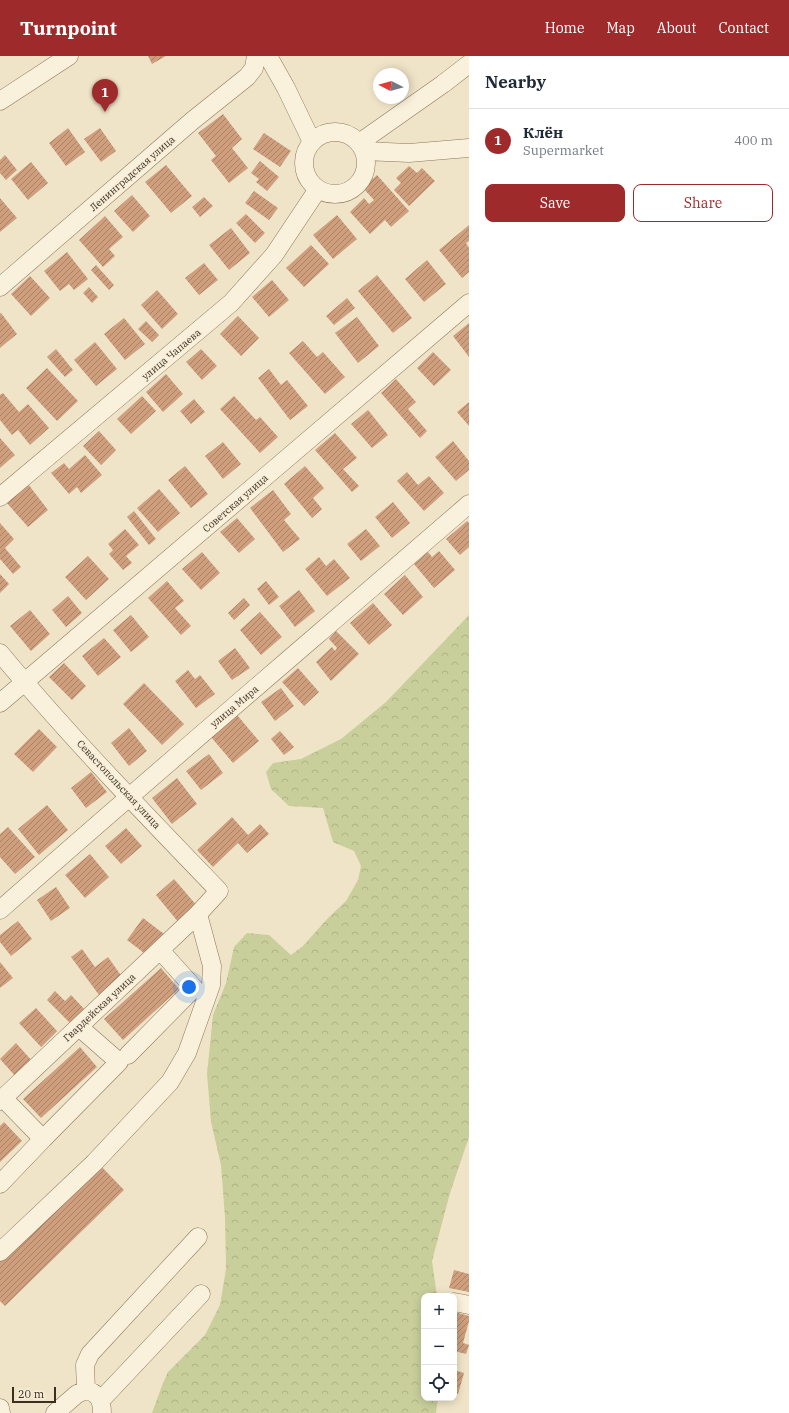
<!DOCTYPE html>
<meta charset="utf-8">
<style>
:root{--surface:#fff;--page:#f6f6f7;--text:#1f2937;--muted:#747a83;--line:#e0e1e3;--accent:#9e2a2b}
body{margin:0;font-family:"IBM Plex Serif",serif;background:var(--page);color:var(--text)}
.controls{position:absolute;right:12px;bottom:12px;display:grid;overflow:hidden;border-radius:8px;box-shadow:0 2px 10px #0003}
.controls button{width:36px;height:36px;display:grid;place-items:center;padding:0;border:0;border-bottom:1px solid var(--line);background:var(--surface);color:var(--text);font:20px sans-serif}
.compass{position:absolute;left:373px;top:12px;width:36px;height:36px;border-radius:50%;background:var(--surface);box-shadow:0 2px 10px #0003;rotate:276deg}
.scale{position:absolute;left:12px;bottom:10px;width:44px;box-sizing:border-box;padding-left:4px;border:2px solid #3d2e20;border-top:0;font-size:11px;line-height:14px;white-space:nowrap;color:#3d2e20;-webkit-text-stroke:3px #f7eed8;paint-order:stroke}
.you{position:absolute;left:189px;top:931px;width:14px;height:14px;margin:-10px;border:3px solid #fff;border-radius:50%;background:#1a73e8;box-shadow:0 0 0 6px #1a73e833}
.badge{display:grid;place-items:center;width:26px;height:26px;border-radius:50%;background:var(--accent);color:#fff;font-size:13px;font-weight:700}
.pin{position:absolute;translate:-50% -33px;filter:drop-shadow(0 1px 2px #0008)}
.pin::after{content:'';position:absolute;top:21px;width:14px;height:12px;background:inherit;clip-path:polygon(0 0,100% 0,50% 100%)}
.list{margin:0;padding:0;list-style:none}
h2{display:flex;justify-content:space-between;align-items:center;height:52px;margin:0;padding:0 16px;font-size:17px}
h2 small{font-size:13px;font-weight:400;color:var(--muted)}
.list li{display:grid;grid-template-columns:26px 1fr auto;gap:12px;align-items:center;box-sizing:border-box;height:64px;padding:0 16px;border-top:1px solid var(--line)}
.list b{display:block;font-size:15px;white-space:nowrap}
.list p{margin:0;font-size:13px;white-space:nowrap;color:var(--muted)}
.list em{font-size:13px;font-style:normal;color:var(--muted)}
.actions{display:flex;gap:8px;padding:12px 16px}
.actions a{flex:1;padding:9px 0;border:1px solid var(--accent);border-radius:8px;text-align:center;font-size:14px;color:var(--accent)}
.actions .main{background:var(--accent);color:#fff}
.icon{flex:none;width:22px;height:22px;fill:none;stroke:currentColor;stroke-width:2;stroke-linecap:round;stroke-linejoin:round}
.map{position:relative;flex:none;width:469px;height:1357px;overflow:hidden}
header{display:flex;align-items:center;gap:24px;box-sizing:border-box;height:56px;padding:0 20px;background:var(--accent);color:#fff}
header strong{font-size:19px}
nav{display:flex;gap:22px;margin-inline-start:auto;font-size:14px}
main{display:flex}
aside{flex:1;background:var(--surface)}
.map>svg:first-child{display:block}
.forest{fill:url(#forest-crowns)}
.building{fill:url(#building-hatch)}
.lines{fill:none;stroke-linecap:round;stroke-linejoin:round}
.minor-casing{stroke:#8d765c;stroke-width:19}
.minor{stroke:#faf1dc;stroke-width:18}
.labels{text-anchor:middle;stroke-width:3;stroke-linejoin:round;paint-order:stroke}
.street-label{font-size:10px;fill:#3d2e20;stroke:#f7eed8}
</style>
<header>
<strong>Turnpoint</strong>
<nav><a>Home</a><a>Map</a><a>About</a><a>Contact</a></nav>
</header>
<main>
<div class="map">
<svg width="469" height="1357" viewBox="0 0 469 1357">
<defs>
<pattern id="forest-crowns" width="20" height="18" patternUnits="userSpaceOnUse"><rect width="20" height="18" fill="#c9cf9b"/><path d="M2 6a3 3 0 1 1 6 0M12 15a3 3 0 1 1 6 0" fill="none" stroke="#aeb285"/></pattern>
<pattern id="building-hatch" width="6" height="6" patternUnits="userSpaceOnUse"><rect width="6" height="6" fill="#cf9f7d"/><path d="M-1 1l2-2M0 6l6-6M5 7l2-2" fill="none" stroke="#a98266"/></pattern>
</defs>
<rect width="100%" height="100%" fill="#f0e4c8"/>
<path class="forest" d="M469,559v522l-19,56 -18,68 5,35h-13v102h14l-2,15h-284l11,-30 5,-11 37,-37 15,-30 6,-36 -1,-51 -4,-53 -10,-43 -4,-48 6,-59 13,-32 8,-36 13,-14 22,2 22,20 12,-9 25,-28 18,-17 12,-21 3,-14 -7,-15 -21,-9 -10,-34 -34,-2 -18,-17 -5,-17 7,-9 28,-4 40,-20 45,-37z"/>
<path class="building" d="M148,0h18l-14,8z
M223,58l19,25 -10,9 16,20 -19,15 -18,-23 5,-4 -18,-23z
M68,72l17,24 -19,14 -17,-23z
M100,72l16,23 -15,11 -17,-23z
M264,77l27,18 -11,16 -27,-18z
M5,99l12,15 -11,10 -6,-7v-13z
M260,105l19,16 -12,14 -11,-9 3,-3 -8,-6z
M31,106l17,21 -20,17 -17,-21z
M166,109l26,31 -21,17 -26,-31z
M409,110l8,7 5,-5 13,13 -26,25 -15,-16 7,-7 -5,-5z
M377,119l32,36 -18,16 -6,-7 -15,14 -20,-22 14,-14 5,6 5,-4 -11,-12z
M254,135l24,17 -9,12 -24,-17z
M132,139l18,21 -17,16 -19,-21z
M204,141l9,9 -13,11 -8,-10z
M0,142l17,20 -17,14z
M246,158l19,19 -10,10 -19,-20z
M337,159l20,24 -24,20 -20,-24z
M105,160l18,21 -14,12 6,7 -12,11 -24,-27z
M469,169v16l-3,2 3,5v24l-7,6 -23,-28z
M231,172l19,25 -21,17 -20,-25z
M311,189l18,19 -25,23 -18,-19z
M67,196l21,27 -14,11 -5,-6 -9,7 -16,-20z
M427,204l19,24 -22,18 -19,-23z
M204,207l14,17 -19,15 -14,-17z
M96,209l18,20 -5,5 -18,-20z
M377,219l35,43 -19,15 -35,-42z
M30,220l20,22 -19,18 -20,-22z
M272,224l17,20 -20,17 -17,-20z
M89,231l9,10 -6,6 -9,-10z
M157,234l21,24 -16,15 -21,-24z
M347,242l8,10 -21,17 -8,-9z
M1,257l16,21 -17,14v-34z
M238,260l21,22 -18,18 -21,-22z
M357,261l22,29 -21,17 -23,-30z
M124,262l21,26 -20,16 -21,-26z
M146,265l13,14 -7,7 -14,-13z
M469,267v34l-16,-21z
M303,285l14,16 6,-5 22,25 -20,17 -36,-41z
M95,286l22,27 -21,17 -22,-26z
M56,293l17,21 -8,7 -18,-20z
M201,293l16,17 -15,14 -16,-18z
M433,296l18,18 -17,16 -17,-18z
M47,312l31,33 -21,20 -31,-33z
M269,313l12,16 6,-5 21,26 -18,14 -32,-42z
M166,318l17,20 -20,18 -17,-20z
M396,323l20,23 -8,7 19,22 -7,7 -39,-45z
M3,337l16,19 9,-8 21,24 -19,17 -12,-15 -6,5 -12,-15v-25z
M142,340l14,15 -25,23 -14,-15z
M234,340l22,24 4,-3 18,20 -18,16 -40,-44z
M194,343l11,13 -14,12 -11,-13z
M469,346v24l-12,-14z
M368,354l20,25 -16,13 -21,-24z
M99,375l17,19 -15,15 -18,-19z
M335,377l22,25 -14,11 16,17 -7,6 -37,-42z
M0,382l15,17 -15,13z
M453,385l16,20v9l-13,11 -21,-24z
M223,386l18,22 -18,15 -18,-23z
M85,399l17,20 -21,18 -4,-6 -8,7 -18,-21 13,-10 5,6z
M185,410l23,28 -17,14 -23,-28z
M305,410l19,22 -11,10 9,11 -10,9 -28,-34z
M407,416l11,13 11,-9 15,17 -20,18 -27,-30z
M28,428l20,26 -20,17 -22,-25z
M159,433l21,24 -22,19 -21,-24z
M273,434l18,24 -7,6 16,19 -17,13 -33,-44z
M393,446l17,21 -18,15 -17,-21z
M134,455l22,28 -7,6 -22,-28z
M237,462l18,21 -16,14 -19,-21z
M467,465l2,2v24l-9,8 -14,-16z
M0,467l14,16 -9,9 16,19 -8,7 -13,-15z
M125,473l14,16 -13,11 6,7 -9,7 -14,-16 4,-4 -5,-6z
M366,473l14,17 -19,15 -14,-17z
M439,495l16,19 -21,18 -20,-24 14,-12 4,5z
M202,496l18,21 -19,17 -19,-21z
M88,500l21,23 -23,21 -21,-23z
M319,501l7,9 8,-7 16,19 -23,18 -22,-27z
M0,518l9,10 -9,9z
M405,519l18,22 -20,18 -19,-21z
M167,525l17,20 -9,7 16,18 -10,9 -33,-37z
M266,525l13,16 -10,8 -12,-16z
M299,534l16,21 -20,16 -16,-21z
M68,540l14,17 -16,14 -14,-17z
M244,542l6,7 -16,15 -6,-7z
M373,547l19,22 -23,20 -19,-22z
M30,554l20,24 -19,17 -21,-25z
M260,556l22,25 -21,18 -21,-25z
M131,559l18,22 -18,15 -18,-22z
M336,575l23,23 -28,27 -15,-19 16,-15 3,4 2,-3 -8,-9z
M104,582l17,19 -23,19 -16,-20z
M235,592l15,20 -18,12 -14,-19z
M64,607l22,23 -14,14 -23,-23z
M298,612l21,24 -15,14 -22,-24z
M188,614l7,9 5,-4 15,19 -19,14 -21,-27z
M144,627l40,41 -22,21 -39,-41z
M281,632l13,18 -19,15 -14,-19z
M237,659l22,26 -26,22 -22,-26z
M129,672l18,23 -18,15 -18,-23z
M39,673l18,18 -24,25 -19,-18z
M280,675l14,16 -10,8 -13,-16z
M209,698l14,19 -22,17 -15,-19z
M91,716l16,20 -21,16 -15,-20z
M177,722l20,26 -25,20 -20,-26z
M47,749l21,25 -29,25 -21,-26z
M232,761l16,18 12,-11 9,10 -22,19 -9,-10 -25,24 -16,-17z
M8,771l27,30 -20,17 -15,-17v-23z
M126,772l16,18 -21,18 -16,-18z
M90,798l19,23 -24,21 -20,-23z
M174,823l24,28 -19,16 -23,-28z
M56,831l14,21 -19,13 -14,-21z
M143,862l21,16 -16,22 -21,-16z
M18,865l14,18 -21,17 -11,-14v-7z
M82,893l13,18 13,-10 17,24 -23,18 -31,-42z
M0,906l13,16 -13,10z
M161,912l18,21 -56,51 -19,-21z
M55,935l10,10 6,-6 16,17 -14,14 -26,-26z
M36,952l21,23 -16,16 -22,-24z
M16,987l17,19 -17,15 -16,-18z
M80,991l17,20 -56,51 -18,-19z
M4,1066l18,19 -22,21v-36z
M99,1108l25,26 -119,116 -5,-5v-42z
M454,1214l15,4v18l-20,-4z
M454,1256l15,4v5l-6,22 6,2 -3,9 -12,-3z
M454,1314l10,3 -6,21 -4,-1z"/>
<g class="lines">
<defs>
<path id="minor" d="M268,0l18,32 26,54
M0,45l69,-45
M304 107a31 31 0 1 1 62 0a31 31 0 1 1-62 0Z
M359,87l84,-59 26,-20
M364,95l45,2 60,-5
M0,231l192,-166 55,-44 7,-9 2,-12
M0,441l231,-194 43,-48 44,-66
M0,597c69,83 144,160 219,238l-21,23 -198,187
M0,647l469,-400
M0,854c155,-137 313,-271 469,-406
M128,999l66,-67 -34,-38
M43,1083l76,-77 -40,-35
M0,1128l43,-45 -40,-41
M0,1196l94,-89 76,-81 17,-29 24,-68 1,-19 -14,-52
M454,1246l15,3
M86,1334l-1,-25 5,-11 108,-117
M101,1344l100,-106
M0,1352l1,5
M55,1357l22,-19 9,-4c13,3 16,11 16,23"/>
</defs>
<use href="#minor" class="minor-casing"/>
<use href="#minor" class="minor"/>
</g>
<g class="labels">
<g class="street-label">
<text transform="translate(132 117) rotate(-41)" y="4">Ленинградская улица</text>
<text transform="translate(171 298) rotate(-40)" y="4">улица Чапаева</text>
<text transform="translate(235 447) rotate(-41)" y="4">Советская улица</text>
<text transform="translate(234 650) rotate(-40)" y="4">улица Мира</text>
<text transform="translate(119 728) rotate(47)" y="4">Севастопольская улица</text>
<text transform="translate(99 951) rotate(-43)" y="4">Гвардейская улица</text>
</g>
</g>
</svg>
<div class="controls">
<button>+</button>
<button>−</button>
<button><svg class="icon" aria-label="locate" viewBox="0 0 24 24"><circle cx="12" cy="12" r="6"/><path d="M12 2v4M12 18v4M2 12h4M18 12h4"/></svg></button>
</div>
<svg class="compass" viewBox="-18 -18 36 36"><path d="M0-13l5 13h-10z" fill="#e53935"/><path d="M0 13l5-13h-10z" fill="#747a83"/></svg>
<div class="scale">20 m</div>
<div class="you"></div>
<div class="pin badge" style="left:105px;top:56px">1</div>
</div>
<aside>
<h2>Nearby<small></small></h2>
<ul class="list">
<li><span class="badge">1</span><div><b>Клён</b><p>Supermarket</p></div><em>400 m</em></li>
</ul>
<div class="actions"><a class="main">Save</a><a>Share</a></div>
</aside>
</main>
